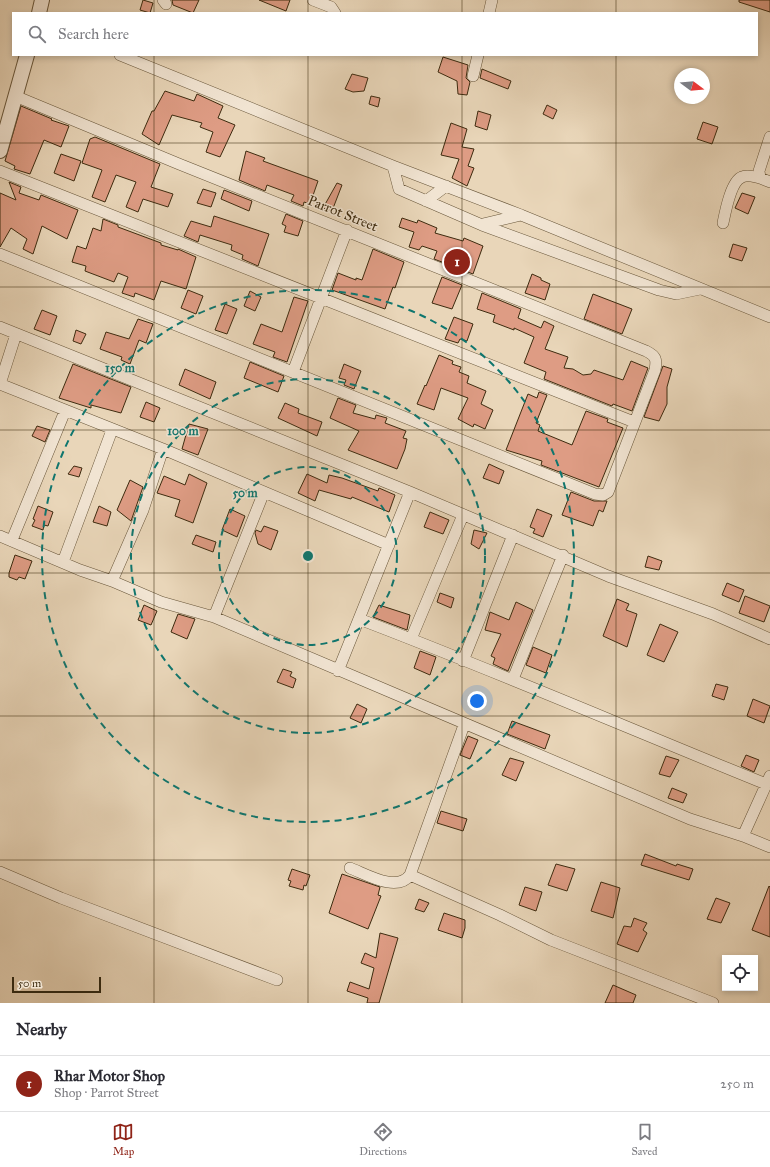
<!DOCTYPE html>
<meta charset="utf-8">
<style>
:root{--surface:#fff;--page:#f7f7f7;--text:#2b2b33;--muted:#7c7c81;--line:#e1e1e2;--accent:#8f2418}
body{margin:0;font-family:"IM FELL Great Primer",serif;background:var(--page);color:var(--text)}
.controls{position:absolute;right:12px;bottom:12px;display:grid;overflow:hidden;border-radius:0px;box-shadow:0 2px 6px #0003}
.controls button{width:36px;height:36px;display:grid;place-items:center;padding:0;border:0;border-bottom:1px solid var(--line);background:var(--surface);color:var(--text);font:20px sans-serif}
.compass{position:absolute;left:674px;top:68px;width:36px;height:36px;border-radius:50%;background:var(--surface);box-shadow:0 2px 6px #0003;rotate:106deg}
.scale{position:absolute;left:12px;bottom:10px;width:89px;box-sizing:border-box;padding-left:4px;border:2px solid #3d2b0f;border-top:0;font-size:11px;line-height:14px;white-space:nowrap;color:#3d2b0f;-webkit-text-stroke:3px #f1e4d2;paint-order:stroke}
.you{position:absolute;left:477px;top:701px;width:14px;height:14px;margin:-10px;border:3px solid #fff;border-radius:50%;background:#1a73e8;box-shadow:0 0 0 6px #1a73e833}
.badge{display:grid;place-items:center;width:26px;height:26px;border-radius:50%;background:var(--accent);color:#fff;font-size:13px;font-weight:700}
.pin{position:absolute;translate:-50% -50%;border:2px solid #fff;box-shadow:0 1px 4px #0006}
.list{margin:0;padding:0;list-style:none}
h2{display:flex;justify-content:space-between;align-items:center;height:52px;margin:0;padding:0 16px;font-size:17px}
h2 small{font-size:13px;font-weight:400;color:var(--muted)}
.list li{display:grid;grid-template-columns:26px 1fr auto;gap:12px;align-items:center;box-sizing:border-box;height:56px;padding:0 16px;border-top:1px solid var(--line)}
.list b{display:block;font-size:15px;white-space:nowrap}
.list p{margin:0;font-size:13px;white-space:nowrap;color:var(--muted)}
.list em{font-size:13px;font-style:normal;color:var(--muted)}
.icon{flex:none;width:22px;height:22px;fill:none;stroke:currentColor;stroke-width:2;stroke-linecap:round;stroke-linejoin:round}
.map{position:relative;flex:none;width:770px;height:1003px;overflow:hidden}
.search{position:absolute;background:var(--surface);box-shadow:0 2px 6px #0003;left:12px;right:12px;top:12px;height:44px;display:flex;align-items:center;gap:10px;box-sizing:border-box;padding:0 14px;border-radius:0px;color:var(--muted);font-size:15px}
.sheet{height:108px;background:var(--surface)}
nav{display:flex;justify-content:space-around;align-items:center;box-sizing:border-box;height:56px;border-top:1px solid var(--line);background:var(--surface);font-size:11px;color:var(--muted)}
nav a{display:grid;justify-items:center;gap:2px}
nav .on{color:var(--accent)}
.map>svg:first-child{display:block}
.building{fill:#de9c84;stroke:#3d2b0f}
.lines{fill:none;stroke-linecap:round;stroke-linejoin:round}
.minor-casing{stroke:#68563a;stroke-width:12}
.tertiary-casing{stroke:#68563a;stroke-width:16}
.minor{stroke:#f1e4d2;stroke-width:11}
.tertiary{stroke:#f1e4d2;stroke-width:14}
.grid{fill:none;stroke:#3d2b0f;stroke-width:1;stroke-opacity:0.55}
.ring{fill:none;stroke:#0f766e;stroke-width:2;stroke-dasharray:7 5}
.labels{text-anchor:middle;stroke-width:3;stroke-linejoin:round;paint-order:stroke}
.street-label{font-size:14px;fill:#3d2b0f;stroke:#f1e4d2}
.centre{fill:#0f766e;stroke:#f1e4d2;stroke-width:2}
.ring-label{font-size:12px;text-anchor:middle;font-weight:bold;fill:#0f766e;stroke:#f1e4d2;stroke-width:3;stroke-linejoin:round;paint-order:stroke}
</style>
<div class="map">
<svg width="770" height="1003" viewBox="0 0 770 1003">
<rect width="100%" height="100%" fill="#e9d6b9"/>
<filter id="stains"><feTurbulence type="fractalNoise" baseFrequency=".005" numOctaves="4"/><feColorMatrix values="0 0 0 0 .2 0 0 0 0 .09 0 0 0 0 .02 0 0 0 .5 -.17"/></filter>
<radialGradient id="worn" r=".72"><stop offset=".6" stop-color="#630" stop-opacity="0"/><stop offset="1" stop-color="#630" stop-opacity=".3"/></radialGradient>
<path class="building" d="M143,0l10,3 -3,10 -10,-3z
M172,0h27l-6,13 -20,-8z
M259,0h31l-4,11z
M739,0h31v12l-31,-10z
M443,57l25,8 -2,13 4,4 -3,13 -9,-1 -1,-13 -19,-9z
M482,69l29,12 -3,8 -28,-11z
M352,74l16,4 -4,13 -11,1 -8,-3z
M165,91l29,10 3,-7 26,12 -5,12 17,7 -15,32 -14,-5 7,-20 -13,-5 2,-4 -30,-8 -13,30 -17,-11 10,-23h2z
M371,96l9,2 -2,9 -9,-3z
M547,105l10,5 -4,9 -10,-5z
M21,106l31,13 -1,1 18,6 -8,21 -17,-7 -14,34 -16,-5 1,-3 -10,-5z
M478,111l13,4 -4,15 -12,-4z
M703,122l15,5 -6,17 -15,-5z
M451,123l16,6 -5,18 12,2 -6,17 6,2 -7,18 -15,-8 7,-19 -18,-4z
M95,137l65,27 -9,23 22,7 -5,13 -25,-8 -5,13 -12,-5 10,-25 -20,-7 -11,27 -13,-5 10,-27 -20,-7 8,-24z
M246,151l19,7 -2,3 55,20 -8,23 -6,-2 -1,4 -12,-5 3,-6 -27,-10 -2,6 -26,-11z
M61,154l20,7 -7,20 -20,-8z
M9,182l12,5 -2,6 20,7 2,-5 37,15 -11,29 -25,-13 -9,28 -10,-5 4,-10 -16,-11 -11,19v-54l16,7z
M337,183l5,2 -10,26 -9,-3z
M203,189l13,4 -5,14 -14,-4z
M224,190l28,11 -3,10 -28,-12z
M742,193l13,4 -7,17 -13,-6z
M286,214l17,7 -5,15 -14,-4 2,-6 -4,-2z
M214,216l55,18 -11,32 -16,-7 1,-4 -12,-5 1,-5 -32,-10 -2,7 -14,-6 7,-15 20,6z
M402,218l15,5 1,-3 19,8 -2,5 28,8 1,-3 19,8 -10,28 -39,-15 3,-8 -15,-5 -3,4 -10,-3 5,-15 -15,-5z
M103,219l15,6v2l43,16v2l17,5v-1l18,8 -10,32 -25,-8 -7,19 -19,-7 -1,4 -12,-4 6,-16 -10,-4 -4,9 -29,-11 1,-5 -14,-4 5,-16 9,3 7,-21 8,3z
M733,244l14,4 -5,13 -13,-4z
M373,249l31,13 -9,26 -2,-1 -8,22 -53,-19 6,-17 18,7v-2l6,2z
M532,274l9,4v2l9,4 -5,16 -20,-7z
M442,277l20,8 -10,24 -20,-6z
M188,290l15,6 -7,18 -15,-6z
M250,291l11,6 -6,14 -11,-5z
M482,293l39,16 -3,9 23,10 3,-7 10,5 -9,23 23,8 -4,11 9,1 10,6 8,-1 3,-4 29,10 8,-19 17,7 -16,43 -19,-7 -1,2 -68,-27 2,-7 -22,-9 10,-26 -20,-9v2l-21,-8 2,-7 -18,-6z
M593,294l39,15 -10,25 -38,-15z
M294,297l14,4 -21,61 -14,-5 2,-5 -22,-8 8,-20 21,8z
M225,304l12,5 -10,25 -12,-4z
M42,310l15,6 -7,19 -16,-6z
M454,317l19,7 -6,17 -7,-2 -2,4 -13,-4z
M138,319l15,5 -7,19 -7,-3 -9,24 -9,-4 1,-3 -22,-8 6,-17 23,7z
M76,330l10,4 -5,10 -8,-3z
M439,355l14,6 -1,3 9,3 -2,5 10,4 -2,7 19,8 -5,13 12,6 -8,19 -11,-5 -1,3 -15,-8 10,-21 -27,-10 -7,22 -17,-6 8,-19 1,1z
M250,362l34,14 -6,16 -34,-14z
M73,364l58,23 -10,26 -30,-8v3l-32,-10z
M344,364l17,7 -7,18 -10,-4 2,-5 -7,-2z
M663,366l9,3 -5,18v17l-8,17 -15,-4z
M185,369l31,13 -6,17 -31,-14z
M539,392l8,3 -11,28 4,2 -2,6 34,14 14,-34 22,8 -1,3 16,6 -24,59 -58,-22 1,-4 -36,-11 22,-56 9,4z
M338,398l18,7 -3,8 22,6 1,-4 11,3 -2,5 21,8 -3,7 4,1 -2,10 -8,20 -49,-19 11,-19 -29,-13z
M146,402l14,6 -6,14 -14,-5z
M285,403l14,6 -1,4 24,9 -5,14 -39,-18z
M189,424l19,5 -10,26 -16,-6z
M37,426l13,4 -5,12 -13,-6z
M489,464l15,7 -5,13 -16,-6z
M74,466l8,2 -3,9 -11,-3z
M189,474l18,9 -14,40 -18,-7 5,-16 -23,-7 7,-17 21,9z
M307,474l20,9 2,-8 13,3 36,13 1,-3 16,7 -6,17 -37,-15 -1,2 -32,-9 -4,11 -17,-8z
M130,480l13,7 -12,34 -14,-11z
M571,492l23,9h13l-4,11 -4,-2 -6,16 -31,-11z
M38,506l15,6 -5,14 -4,-1 -1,5 -11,-4 3,-6 -2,-1z
M99,506l12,6 -4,14 -14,-4z
M230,509l15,7 -8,21 -15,-7z
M537,509l15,6 -9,22 -10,-4 2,-4 -5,-2z
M430,512l19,8 -6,14 -19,-7z
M264,526l14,5 -7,19 -13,-6 -3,-11 1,-3 5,2z
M474,530l13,3 -8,16 -8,-5z
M196,535l20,7 -3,10 -21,-8z
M15,555l17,6 -7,18 -6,-2 -2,3 -8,-3v-4z
M648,556l14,5 -3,9 -14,-3z
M727,583l17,7 -5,12 -17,-7z
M440,593l14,5 -3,10 -14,-6z
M745,596l25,10 -6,16 -25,-9z
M617,599l12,5 -3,6 11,4 -10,33 -24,-11z
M516,602l17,8 -25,61 -15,-7 2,-6 -4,-2 10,-22 -16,-4 5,-18 19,8z
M144,605l13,6 -6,14 -13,-5z
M379,605l31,10 -3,15 -34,-13z
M178,614l17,5 -8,20 -16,-7z
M660,624l18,8 -14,30 -17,-7z
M533,647l19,8 -6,18 -20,-8z
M420,651l16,6 -6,18 -16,-7z
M283,669l9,3 -2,4 6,3 -3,9 -16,-6z
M716,684l12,3 -4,13 -12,-4z
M753,699l17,7 -6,17 -17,-7z
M357,704l10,5 -6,14 -11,-5z
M512,721l38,14 -5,14 -38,-15z
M468,736l10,4 -8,19 -10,-4z
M746,755l13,5 -5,12 -13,-6z
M666,756l13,4 -9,17 -11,-3z
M510,758l14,4 -8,19 -14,-6z
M672,788l15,6 -4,9 -15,-5z
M441,811l26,8 -4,12 -26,-8z
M645,854l31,12 1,-2 16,5 -4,11 -48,-15z
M556,864l19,5 -8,22 -19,-6z
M292,869l18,6 -4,11 -2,-1 -1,5 -14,-4 2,-5 -3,-1z
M342,874l38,13 -2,8 3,1 -13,33 -39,-16z
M601,882l19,6 -7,30 -22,-7z
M769,886l1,1v50l-18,-7z
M525,887l17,5 -6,19 -17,-6z
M716,898l14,5 -9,20 -14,-4z
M419,899l10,4 -5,9 -9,-3z
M444,913l21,7v8l-3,10 -24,-8z
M634,918l13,5 -4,7 4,3 -9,19 -21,-8 7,-18 7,1z
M380,933l18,5 -19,65h-12l1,-5 -21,-7 3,-9 19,7 5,-21 -13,-5 4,-10 11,5z
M613,985l23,10 -3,8h-28z"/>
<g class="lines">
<defs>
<path id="minor" d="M163,0l3,4
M313,0l18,7 4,6
M489,13l3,-13
M120,55l273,111 128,49 249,102
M473,76l5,-21
M770,137l-11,34 1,7 10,4
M393,166l6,23 83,36 177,65 17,4 24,-5
M0,171l634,251
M426,201l20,-15
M723,223c2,-10 8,-42 19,-46 5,-3 13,0 18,1
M483,224l38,-9
M0,254l595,240 8,1 5,-3 47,-122c2,-11 1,-14 -9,-19l-467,-187 -164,-68
M0,327l410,165 198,84 105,38 57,25
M293,372l54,-142
M0,384l163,65 226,96
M0,384l16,-50
M0,536l80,34 32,11 49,21 53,15 476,202 53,17 27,11
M12,540l53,-129
M63,562l49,-132
M112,581l31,-71 20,-61
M214,617l50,-125
M359,619c137,52 271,110 407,165
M411,639l52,-124
M463,661l50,-126
M338,671l72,-179
M513,679l50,-124
M743,836l27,-60
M350,868c16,6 47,25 60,7l54,-150
M0,872l61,26 216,82
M410,875l90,40 51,25 162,63"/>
<path id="tertiary" d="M39,13l3,-13
M0,151l27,-96"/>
</defs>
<use href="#minor" class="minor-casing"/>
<use href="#tertiary" class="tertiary-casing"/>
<use href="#minor" class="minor"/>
<use href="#tertiary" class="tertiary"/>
</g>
<path class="grid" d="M154,0v13M308,0v13M462,0v13M616,0v13M154,55v948M308,55v948M462,55v948M616,55v948M0,143h770M0,287h770M0,430h770M0,573h770M0,716h770M0,860h770"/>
<g class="ring">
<circle cx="308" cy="556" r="89"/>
<circle cx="308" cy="556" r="177"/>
<circle cx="308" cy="556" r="266"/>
</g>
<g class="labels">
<g class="street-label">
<text transform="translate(343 213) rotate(22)" y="5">Parrot Street</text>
</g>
</g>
<circle cx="308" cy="556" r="6" class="centre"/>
<g class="ring-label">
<text x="120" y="372">150 m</text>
<text x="183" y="435">100 m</text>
<text x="245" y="497">50 m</text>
</g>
<rect width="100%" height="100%" filter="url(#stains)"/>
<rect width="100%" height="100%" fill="url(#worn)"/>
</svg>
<div class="controls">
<button><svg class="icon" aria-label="locate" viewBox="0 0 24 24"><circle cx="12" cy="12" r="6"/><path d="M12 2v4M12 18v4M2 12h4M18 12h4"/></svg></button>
</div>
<svg class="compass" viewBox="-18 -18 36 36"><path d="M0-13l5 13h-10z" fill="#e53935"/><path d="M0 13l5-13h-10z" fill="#7c7c81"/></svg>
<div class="scale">50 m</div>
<div class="you"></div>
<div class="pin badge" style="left:457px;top:262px">1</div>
<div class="search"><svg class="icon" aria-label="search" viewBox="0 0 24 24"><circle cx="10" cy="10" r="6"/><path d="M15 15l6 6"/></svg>Search here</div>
</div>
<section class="sheet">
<h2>Nearby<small></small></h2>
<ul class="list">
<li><span class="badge">1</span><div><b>Rhar Motor Shop</b><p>Shop · Parrot Street</p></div><em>250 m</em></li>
</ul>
</section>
<nav>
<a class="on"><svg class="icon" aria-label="map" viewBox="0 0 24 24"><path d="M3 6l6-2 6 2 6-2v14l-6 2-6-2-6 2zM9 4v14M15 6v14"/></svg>Map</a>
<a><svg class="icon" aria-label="directions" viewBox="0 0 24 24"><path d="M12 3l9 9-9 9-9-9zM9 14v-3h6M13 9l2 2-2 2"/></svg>Directions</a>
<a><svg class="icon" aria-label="saved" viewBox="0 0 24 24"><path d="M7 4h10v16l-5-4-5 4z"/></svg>Saved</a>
</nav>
